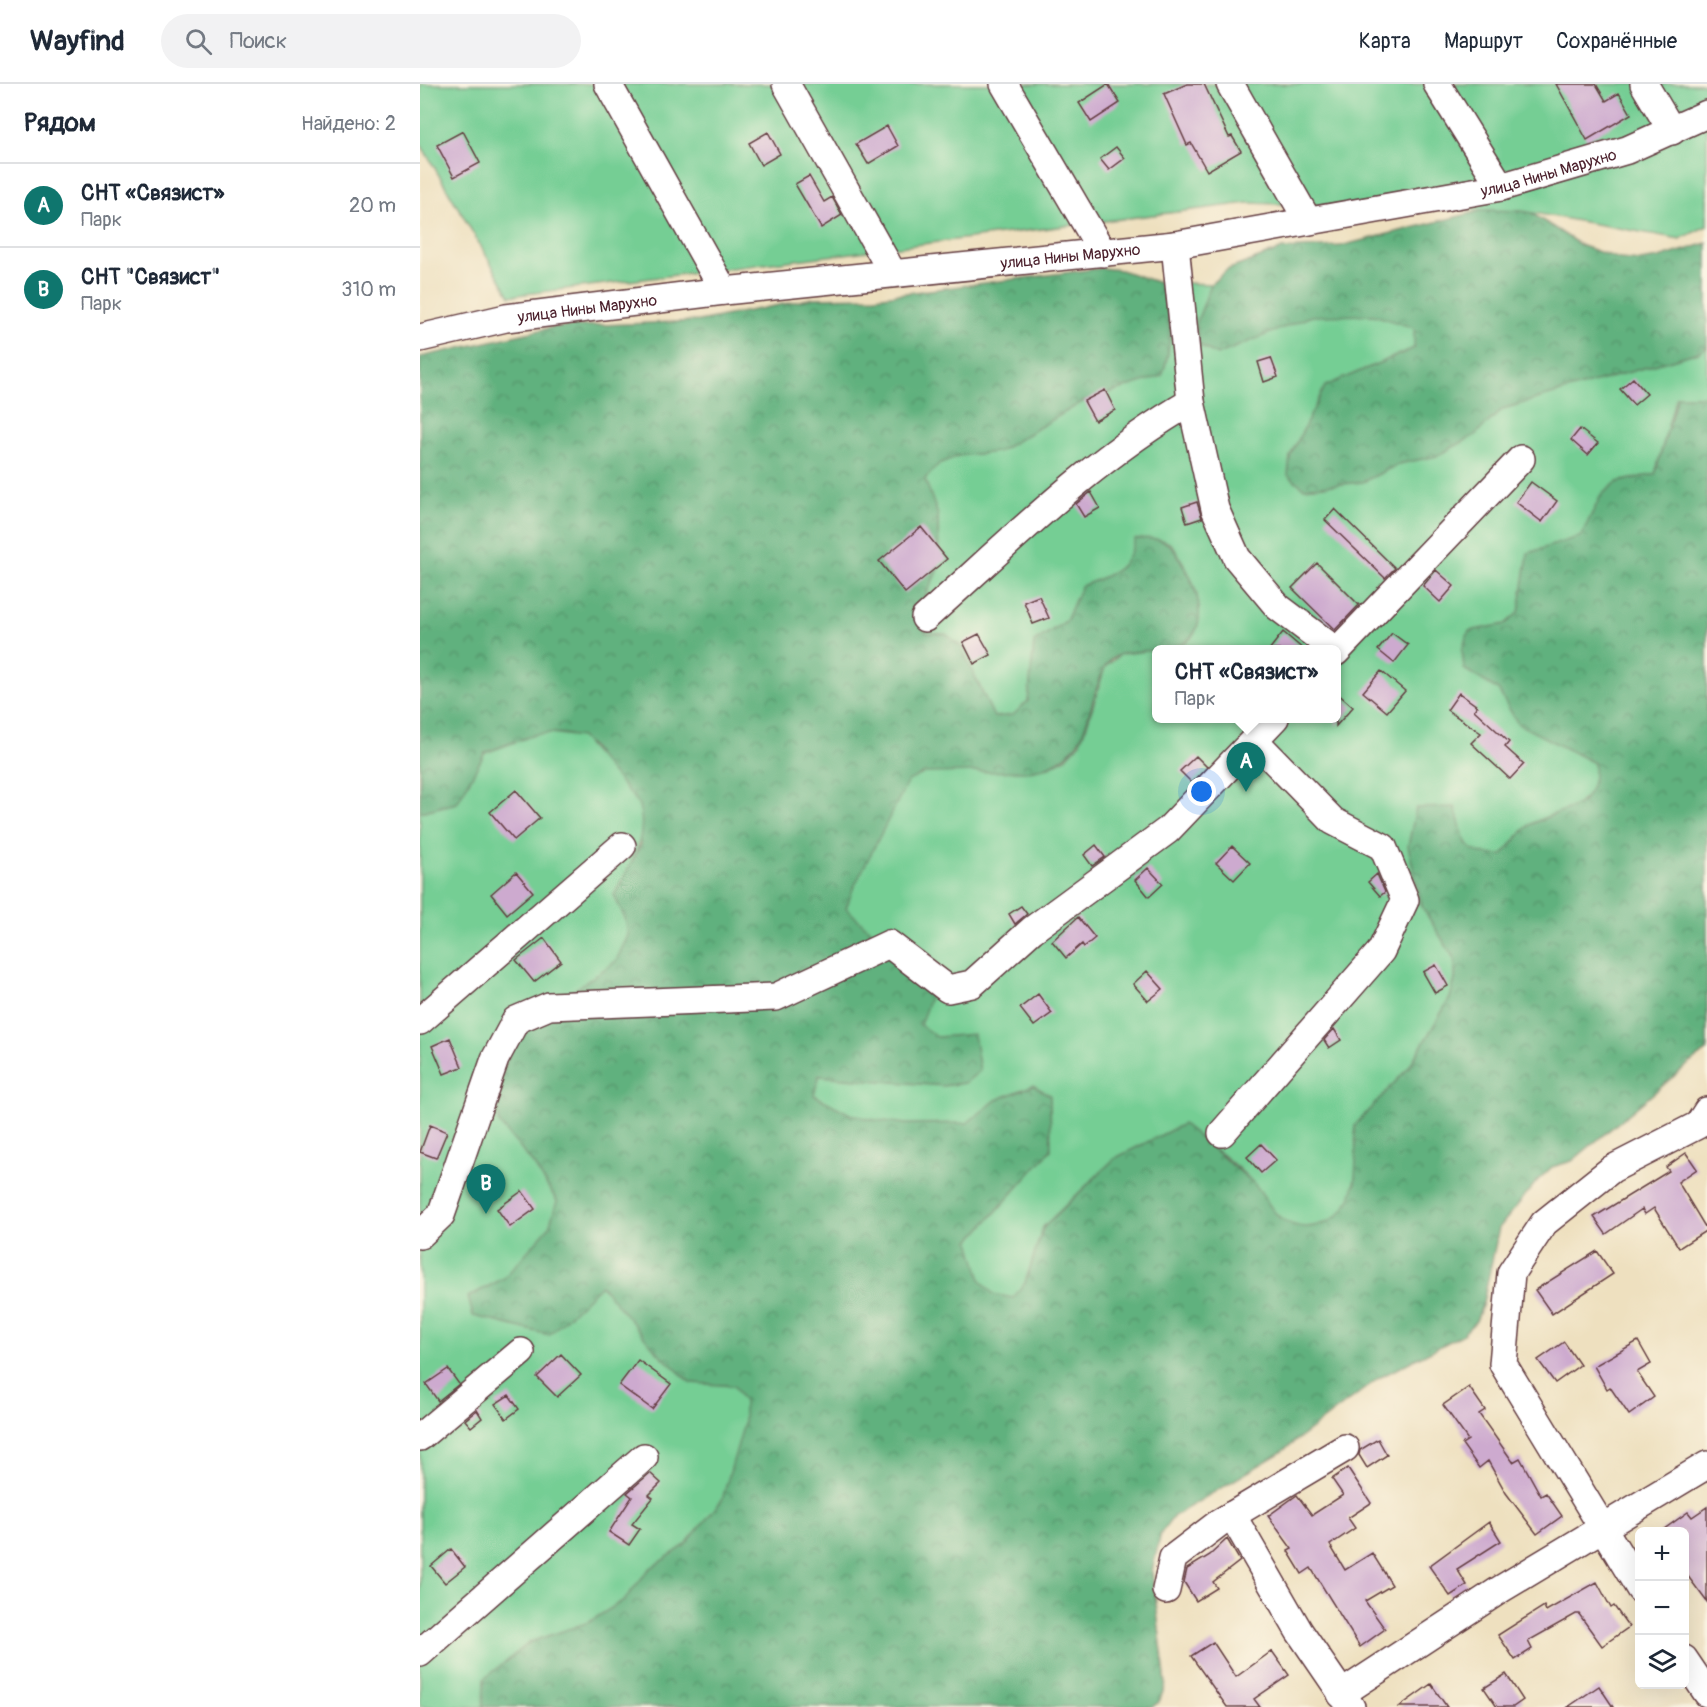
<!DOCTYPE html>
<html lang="ru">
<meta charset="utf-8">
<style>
:root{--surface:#fff;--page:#f2f2f3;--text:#1f2937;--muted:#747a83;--line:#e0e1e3;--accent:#0f766e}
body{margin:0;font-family:Pangolin,sans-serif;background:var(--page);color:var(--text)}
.controls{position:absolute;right:18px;bottom:18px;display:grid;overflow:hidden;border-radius:9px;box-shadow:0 6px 24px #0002}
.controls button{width:54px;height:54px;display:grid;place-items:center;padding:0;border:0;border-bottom:2px solid var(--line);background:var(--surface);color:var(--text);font:30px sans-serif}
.you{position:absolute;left:782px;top:708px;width:21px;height:21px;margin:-15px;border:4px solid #fff;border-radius:50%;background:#1a73e8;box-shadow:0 0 0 9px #1a73e833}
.badge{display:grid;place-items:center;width:39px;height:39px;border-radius:50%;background:var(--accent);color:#fff;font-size:20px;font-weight:700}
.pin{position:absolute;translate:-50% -50px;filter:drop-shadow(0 2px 3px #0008)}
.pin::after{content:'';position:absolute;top:32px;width:21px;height:18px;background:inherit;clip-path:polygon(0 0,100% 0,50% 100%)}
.popup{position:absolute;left:732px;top:561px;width:189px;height:78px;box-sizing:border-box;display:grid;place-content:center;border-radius:9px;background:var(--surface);filter:drop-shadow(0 2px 4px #0005);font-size:20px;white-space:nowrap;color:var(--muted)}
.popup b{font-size:22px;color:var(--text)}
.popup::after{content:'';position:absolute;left:50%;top:100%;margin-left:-12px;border:12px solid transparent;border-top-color:var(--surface)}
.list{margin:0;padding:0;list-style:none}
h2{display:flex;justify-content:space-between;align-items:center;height:78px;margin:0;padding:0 24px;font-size:26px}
h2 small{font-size:20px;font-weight:400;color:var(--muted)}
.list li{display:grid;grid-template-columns:39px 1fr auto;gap:18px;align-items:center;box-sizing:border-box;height:84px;padding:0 24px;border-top:2px solid var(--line)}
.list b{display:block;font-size:22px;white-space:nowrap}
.list p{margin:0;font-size:20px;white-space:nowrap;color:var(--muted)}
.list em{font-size:20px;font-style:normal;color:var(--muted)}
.icon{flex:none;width:33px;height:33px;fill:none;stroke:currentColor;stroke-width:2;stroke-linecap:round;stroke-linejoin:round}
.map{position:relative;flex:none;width:1287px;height:1623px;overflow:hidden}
header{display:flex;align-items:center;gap:36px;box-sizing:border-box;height:84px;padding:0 30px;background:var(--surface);border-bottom:2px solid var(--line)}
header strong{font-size:28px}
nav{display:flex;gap:33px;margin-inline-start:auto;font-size:21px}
.search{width:420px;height:54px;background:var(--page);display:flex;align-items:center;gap:15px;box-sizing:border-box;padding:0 21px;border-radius:33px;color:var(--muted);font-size:22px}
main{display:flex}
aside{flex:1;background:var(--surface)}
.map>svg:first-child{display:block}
.forest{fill:url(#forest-crowns);stroke:#556854;stroke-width:1.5}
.garden{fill:#75ce94;stroke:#607660;stroke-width:1.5}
.building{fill:#cdaacf}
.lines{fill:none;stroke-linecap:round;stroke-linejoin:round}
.minor-casing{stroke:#633c41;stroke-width:30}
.minor{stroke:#fff;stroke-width:27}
.labels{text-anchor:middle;stroke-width:4.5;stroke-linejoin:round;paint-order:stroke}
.street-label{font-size:16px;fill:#4a1f2b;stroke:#fcf5e5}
</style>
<header>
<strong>Wayfind</strong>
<div class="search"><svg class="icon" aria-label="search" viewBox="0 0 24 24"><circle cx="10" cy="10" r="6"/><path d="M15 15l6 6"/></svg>Поиск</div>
<nav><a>Карта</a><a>Маршрут</a><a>Сохранённые</a></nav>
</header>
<main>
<aside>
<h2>Рядом<small>Найдено: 2</small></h2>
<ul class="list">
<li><span class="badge">A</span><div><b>СНТ «Связист»</b><p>Парк</p></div><em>20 m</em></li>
<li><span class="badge">B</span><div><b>СНТ &quot;Связист&quot;</b><p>Парк</p></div><em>310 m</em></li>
</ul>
</aside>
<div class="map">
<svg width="1287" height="1623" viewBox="0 0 1287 1623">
<defs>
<pattern id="forest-crowns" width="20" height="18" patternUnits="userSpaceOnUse" patternTransform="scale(1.5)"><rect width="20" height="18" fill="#60b17e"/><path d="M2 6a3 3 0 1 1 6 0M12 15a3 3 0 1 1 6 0" fill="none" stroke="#518f67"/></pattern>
</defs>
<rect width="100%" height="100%" fill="#fcf5e5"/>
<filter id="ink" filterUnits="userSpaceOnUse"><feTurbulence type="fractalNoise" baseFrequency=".0167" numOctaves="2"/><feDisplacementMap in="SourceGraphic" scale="12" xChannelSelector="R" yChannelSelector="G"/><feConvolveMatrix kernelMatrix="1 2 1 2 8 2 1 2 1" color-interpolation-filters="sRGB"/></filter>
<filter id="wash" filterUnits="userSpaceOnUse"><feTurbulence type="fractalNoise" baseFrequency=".008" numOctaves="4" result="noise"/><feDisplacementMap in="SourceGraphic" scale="24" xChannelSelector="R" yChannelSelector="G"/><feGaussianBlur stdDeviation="1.35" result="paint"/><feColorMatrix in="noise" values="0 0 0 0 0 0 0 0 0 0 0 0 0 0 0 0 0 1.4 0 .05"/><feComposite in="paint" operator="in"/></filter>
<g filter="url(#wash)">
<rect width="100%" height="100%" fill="#eee0bf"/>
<path class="forest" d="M1072,124l38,4 52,34 38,13 20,2 19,-3 48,-15v104l-8,5 -196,57 -29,27 -37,20 -38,8 -36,18 -59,6 -16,-13 2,-19 35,-70 89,-38 -102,-32 -95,39 -18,-10 -3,-21 15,-40 16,-14 55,-21 58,-3z
M682,184l19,2 36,12c16,28 16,64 5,94l-78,25 -86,51 -40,4 -32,23 12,36 1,52 -24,52 12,14h19l15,13 33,71 34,-17 6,-58 32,-21 15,-35c30,-12 44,-13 54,-47 15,-1 32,-2 41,13 13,22 38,65 13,87 -3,3 -6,8 -10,9 -22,8 -63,-6 -75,21 -22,49 -11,90 -75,102l-96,218 4,48 37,-3 6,37 -15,12 -22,3 -124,-10 31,38 56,10 60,-1 30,-23 38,-15 16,10 1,55 -81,91 55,42 18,-55 72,-70 68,-34 73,61 24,33 75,-33v-60l54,-58 41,-69 5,-19v-19l-33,-53 -14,-61 8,-39h39l12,38 35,10 27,-30 55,-24 10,-38 -77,-39 -19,-34 -34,-21 -2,-19 7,-19 36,-7 14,-12 9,-59 53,-17 20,-41 16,-13 38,-8 22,-78h30v655l-11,7 -124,103 -20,6 -15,14 -38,47 -16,75 -7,18 -14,14 -83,43 -99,75 -106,63 -13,17 -9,38 14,113 -7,18 -7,5h-669v-28l47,-37 59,-21 35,-21 25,-31 35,-23 38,-46 11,-114 -42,-3 -34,-31 -108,-17 -76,-19 -5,-19 36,-19 53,-77 -23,-36 -35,-42 -2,-31 14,-45 12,-22 103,-104 -12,-26 27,-51 -49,-97c-31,-28 -74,-7 -107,6l-28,50 -37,9v-455l134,-30 145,-6 115,-23 61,-1z"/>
<path class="garden" d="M0,0h1287v142l-27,13 -158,-28 -274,-8 -738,93 -90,-153z
M737,198l54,2 -15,40 3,21 18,10 95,-39 62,-1 40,13v20l-89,38 -35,70 -2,19 16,13 59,-6 36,-18 38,-8 37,-20 29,-27 196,-57 8,-5v49h-31l-21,78 -38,8 -16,13 -20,41 -53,17 -9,59 -14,12 -36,7 -7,19 2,19 34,21 20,34 76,39c3,49 -29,42 -63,61 -11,7 -20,22 -29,31 -40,2 -37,-15 -47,-48l-39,1 -8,38 14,61 33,53v19l-5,19 -41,69 -54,58c0,36 9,86 -34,99 -13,5 -27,3 -39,-5 -11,-7 -17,-23 -25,-32 -21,-24 -50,-43 -74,-63l-68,34 -72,69 -18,56 -12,15 -20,-4 -12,-14 -11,-39 81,-91 -1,-55 -17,-10 -37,15 -29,23 -61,1 -37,-5 -19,-5 -36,-19 5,-19 124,10 22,-3 15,-12 -6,-37 -37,3 -17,-12 13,-36 -87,-81 7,-19 55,-108 17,-8 104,-2 20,-4 17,-9 13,-14 8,-19 18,-58 16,-13 35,-4v68h180v-68l-172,-1c51,-5 37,-56 18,-88 -3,-4 -6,-12 -10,-16 -9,-8 -25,-7 -37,-6 -10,34 -24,35 -54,47l-15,35 -32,21 -6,59 -15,14 -19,2 -33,-71 -15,-12 -19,-1 -12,-14 24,-52 -1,-52 -13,-36 14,-15 19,-8 40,-4 86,-51 78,-25c11,-30 11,-66 -5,-94z
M131,649l30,4 57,66c12,34 -8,62 -24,92l12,26 2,14 -12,26 -93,64 -12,22 -14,45 2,31 35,42 23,36 -8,26 -45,51 -36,19 5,19 76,19 52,-50 56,67 34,31 43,3 10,16v21l-22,77 -38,46 -35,23 -25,31 -35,22 -59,20 -46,37 -1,28h-63v-895l37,-9 28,-50 52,-19z"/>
<g id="blocks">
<path class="building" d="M688,0l12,19 -29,19 -12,-19z
M767,0h17l25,53 3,-1 9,15 -34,20 -16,-28 -4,2 -23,-51z
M1136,0h40l10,17 13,-8 12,21 -44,26z
M467,42l11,20 -30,18 -12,-20z
M43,47l17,32 -26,14 -17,-32z
M348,48l12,22 -19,11 -12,-22z
M696,63l9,11 -16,12 -9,-11z
M389,92l15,26 8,-5 10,18 -21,13 -26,-44z
M851,274l7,19 -14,5 -6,-20z
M1213,294l14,16 -13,11 -14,-16z
M685,306l10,20 -20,11 -11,-20z
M1160,345l18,14 -10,12 -17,-15z
M1111,398l26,19 -15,21 -26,-20z
M671,408l9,16 -16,9 -8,-13z
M777,418l5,16 -15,5 -5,-16z
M915,425l60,59 -10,10 -60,-58z
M501,443l26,32 -42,34 -26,-32z
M897,479l42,42 -24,25 -43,-42z
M1016,486l18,16 -14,16 -17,-16z
M619,512l10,22 -16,6 -9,-22z
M863,548l21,18h-35z
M972,549l16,12 -14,18 -16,-13z
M559,550l12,21 -17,9 -11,-22z
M961,587l24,20 -18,21 -24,-20z
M916,608l17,15 -17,19z
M1039,609l18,13 -3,4 35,32 -4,5 19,17 -14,15 -39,-36 10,-10 -34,-23z
M776,672l11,11 -15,16 -12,-12z
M96,706l24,28 -26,22 -24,-28z
M676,761l9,12 -13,9 -8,-11z
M812,762l18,17 -16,17 -18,-17z
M728,784l15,16 -14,13 -14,-17z
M96,788l17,20 -26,22 -16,-20z
M957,790l8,18 -5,4 -12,-14z
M601,822l6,8 -12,10 -6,-10z
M658,833l17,21 -11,9 -2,-3 -16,14 -14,-17z
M124,854l17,23 -27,21 -18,-22z
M1016,881l12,21 -13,7 -12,-21z
M727,887l16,18 -15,12 -15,-17z
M618,910l14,19 -18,13 -14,-18z
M914,945l7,11 -12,8 -5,-8z
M30,954l12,29 -18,7 -12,-28z
M10,1041l17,7 -11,26 -16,-6z
M841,1060l15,16 -15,13 -14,-16z
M1266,1069l11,16 -19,13 29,48 -28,18 -25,-40 -9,6 -3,-5 -36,25 -12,-17 75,-46 -3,-4z
M102,1107l13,18 -25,18 -13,-18z
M1177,1167l16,23 -61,40 -17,-24z
M1218,1257l13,23 -14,8 17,25 -25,18 -19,-28 -3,2 -13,-23z
M1144,1258l16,23 -25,18 -17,-23z
M141,1270l20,21 -24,22 -20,-20z
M218,1276l33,24 -19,25 -33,-24z
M28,1285l11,15 -21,17 -12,-17z
M1049,1303l16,23 -6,4 34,48 7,-4 21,38 5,-3 16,23 -25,18 -31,-41 -18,-32 -9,7 -17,-24 6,-4 -25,-35z
M89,1311l10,14 -13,10 -11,-15z
M57,1326l5,8 -11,9 -6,-7z
M958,1355l9,16 -20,13 -8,-13 1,-5z
M928,1384l23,35 -23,15 7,10 -25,17 15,25 27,-17 20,32 -27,16 20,28 -25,18 -49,-79 -9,6 -14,-23 4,-2 -24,-33 29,-21 15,20 31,-20 -11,-16z
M230,1389l11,10 -12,12 4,3 -21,26 8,5 -11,16 -20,-13 23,-35 -5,-4z
M1287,1423v95l-23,-31v-39h-24l28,-20 4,5z
M1069,1438l12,19 -44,28 10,16 -17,11 -21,-30z
M807,1455l13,22 -27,21 4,6 -21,13 -12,-19 3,-13 23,-14z
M31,1465l14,18 -20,16 -14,-17z
M1177,1498l14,26 3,-2 15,21 -27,19 -23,-32h-3l-48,27 4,8 -17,11 -17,-25 46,-29 2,5z
M793,1558l23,35 36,-26 17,24 -35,24 6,8h-33l-36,-51z
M1086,1590l17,26 -10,7h-16l-13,-19z
M1011,1600l16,23h-48z
M1179,1602l14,21h-45z"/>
</g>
</g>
<g filter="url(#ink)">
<use href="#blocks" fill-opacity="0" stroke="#633c41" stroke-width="1.5"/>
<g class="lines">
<defs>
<g id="minor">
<path d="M188,0l116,207"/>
<path d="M366,0l106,188"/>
<path d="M584,0l99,169"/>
<path d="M810,0l78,137"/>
<path d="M1017,0l64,103"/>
<path d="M1224,0l28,47"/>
<path d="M755,161l16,157 24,107 22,49 41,49 57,43"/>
<path id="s1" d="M0,254l86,-20 218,-27 451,-46 326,-58 126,-37 80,-36"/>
<path d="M505,534c85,-76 167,-159 266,-216"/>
<path d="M916,568l185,-193"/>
<path d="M0,937l202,-175"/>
<path d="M802,1049l159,-182 24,-51 -22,-53 -50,-26 -78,-80"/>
<path d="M0,1151l21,-20 54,-156 21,-39 33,-14 227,-9 113,-53 59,45 24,-5 60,-54 136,-100 107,-112"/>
<path d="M0,1353l101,-85"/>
<path d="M812,1431l67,116 52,76"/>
<path d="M1220,1505l-137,-225 8,-91 33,-50 68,-54 86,-44 9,-14"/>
<path d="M746,1506l7,-32 46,-35 126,-75"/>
<path d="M0,1569l224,-196"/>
<path d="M1264,1575l23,34"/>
<path d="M921,1610l160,-105 206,-124"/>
</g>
</defs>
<use href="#minor" class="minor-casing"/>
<use href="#minor" class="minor"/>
</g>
</g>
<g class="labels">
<g class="street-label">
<text dy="6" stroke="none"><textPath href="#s1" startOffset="1142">улица Нины Марухно</textPath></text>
<text dy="6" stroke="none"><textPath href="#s1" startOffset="656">улица Нины Марухно</textPath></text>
<text dy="6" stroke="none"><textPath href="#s1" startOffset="170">улица Нины Марухно</textPath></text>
</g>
</g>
</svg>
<div class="controls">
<button>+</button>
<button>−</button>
<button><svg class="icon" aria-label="layers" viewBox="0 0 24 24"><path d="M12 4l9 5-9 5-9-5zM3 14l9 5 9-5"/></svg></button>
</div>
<div class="you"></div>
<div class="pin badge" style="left:826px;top:708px">A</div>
<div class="popup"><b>СНТ «Связист»</b>Парк</div>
<div class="pin badge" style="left:66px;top:1130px">B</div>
</div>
</main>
